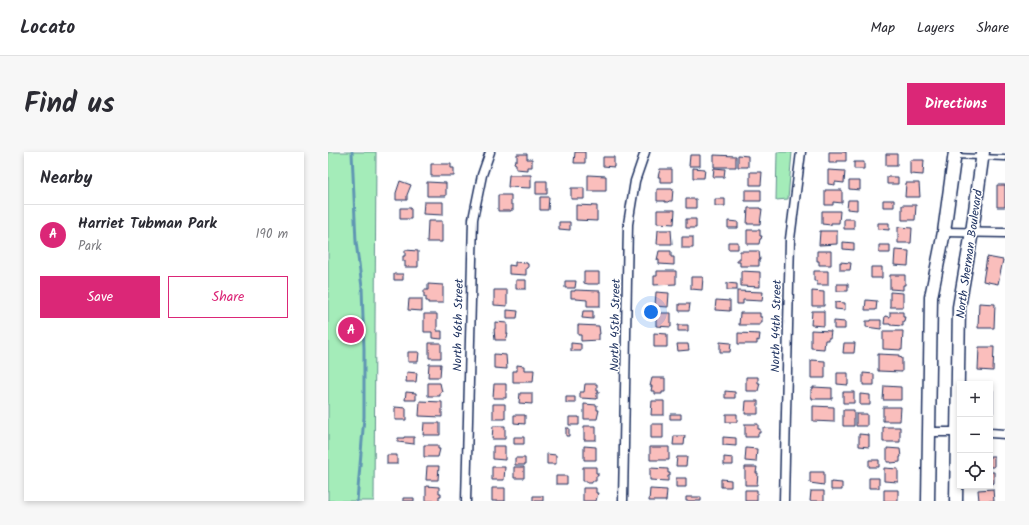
<!DOCTYPE html>
<meta charset="utf-8">
<style>
:root{--surface:#fff;--page:#f7f7f7;--text:#2b2b33;--muted:#7c7c81;--line:#e1e1e2;--accent:#db2777}
body{margin:0;font-family:Kalam,sans-serif;background:var(--page);color:var(--text)}
.controls{position:absolute;right:12px;bottom:12px;display:grid;overflow:hidden;border-radius:0px;box-shadow:0 2px 6px #0003}
.controls button{width:36px;height:36px;display:grid;place-items:center;padding:0;border:0;border-bottom:1px solid var(--line);background:var(--surface);color:var(--text);font:20px sans-serif}
.you{position:absolute;left:323px;top:160px;width:14px;height:14px;margin:-10px;border:3px solid #fff;border-radius:50%;background:#1a73e8;box-shadow:0 0 0 6px #1a73e833}
.badge{display:grid;place-items:center;width:26px;height:26px;border-radius:50%;background:var(--accent);color:#fff;font-size:13px;font-weight:700}
.pin{position:absolute;translate:-50% -50%;border:2px solid #fff;box-shadow:0 1px 4px #0006}
.list{margin:0;padding:0;list-style:none}
h2{display:flex;justify-content:space-between;align-items:center;height:52px;margin:0;padding:0 16px;font-size:17px}
h2 small{font-size:13px;font-weight:400;color:var(--muted)}
.list li{display:grid;grid-template-columns:26px 1fr auto;gap:12px;align-items:center;box-sizing:border-box;height:60px;padding:0 16px;border-top:1px solid var(--line)}
.list b{display:block;font-size:15px;white-space:nowrap}
.list p{margin:0;font-size:13px;white-space:nowrap;color:var(--muted)}
.list em{font-size:13px;font-style:normal;color:var(--muted)}
.actions{display:flex;gap:8px;padding:12px 16px}
.actions a{flex:1;padding:9px 0;border:1px solid var(--accent);border-radius:0px;text-align:center;font-size:14px;color:var(--accent)}
.actions .main{background:var(--accent);color:#fff}
.icon{flex:none;width:22px;height:22px;fill:none;stroke:currentColor;stroke-width:2;stroke-linecap:round;stroke-linejoin:round}
.map{position:relative;flex:none;width:677px;height:349px;overflow:hidden;border-radius:0px}
header{display:flex;align-items:center;gap:24px;box-sizing:border-box;height:56px;padding:0 20px;background:var(--surface);border-bottom:1px solid var(--line)}
header strong{font-size:19px}
nav{display:flex;gap:22px;margin-inline-start:auto;font-size:14px}
.intro{display:flex;align-items:center;justify-content:space-between;box-sizing:border-box;height:96px;padding:0 24px}
h1{margin:0;font-size:28px}
.button{padding:10px 18px;border-radius:0px;background:var(--accent);color:#fff;font-size:14px;font-weight:700}
main{display:flex;gap:24px;padding:0 24px}
aside{flex:1;background:var(--surface);border-radius:0px;box-shadow:0 2px 6px #0003}
.map>svg:first-child{display:block}
.green{fill:#a4ecb9;stroke:#608e8c}
.lines{fill:none;stroke-linecap:round;stroke-linejoin:round}
.stream{stroke:#5f96b3;stroke-width:3}
.building{fill:#fabebc;stroke:#1b2f5e}
.service-casing{stroke:#1b2f5e;stroke-width:7}
.minor-casing{stroke:#1b2f5e;stroke-width:11}
.secondary-casing{stroke:#1b2f5e;stroke-width:15}
.service{stroke:#fff;stroke-width:4}
.minor{stroke:#fff;stroke-width:8}
.secondary{stroke:#fff;stroke-width:12}
.labels{text-anchor:middle;stroke-width:3;stroke-linejoin:round;paint-order:stroke}
.street-label{font-size:12px;fill:#1b2f5e;stroke:#fff}
</style>
<header>
<strong>Locato</strong>
<nav><a>Map</a><a>Layers</a><a>Share</a></nav>
</header>
<div class="intro"><h1>Find us</h1><a class="button">Directions</a></div>
<main>
<aside>
<h2>Nearby<small></small></h2>
<ul class="list">
<li><span class="badge">A</span><div><b>Harriet Tubman Park</b><p>Park</p></div><em>190 m</em></li>
</ul>
<div class="actions"><a class="main">Save</a><a>Share</a></div>
</aside>
<div class="map">
<svg width="677" height="349" viewBox="0 0 677 349">
<rect width="100%" height="100%" fill="#fff"/>
<filter id="ink" filterUnits="userSpaceOnUse"><feTurbulence type="fractalNoise" baseFrequency=".025" numOctaves="2"/><feDisplacementMap in="SourceGraphic" scale="8" xChannelSelector="R" yChannelSelector="G"/><feConvolveMatrix kernelMatrix="1 2 1 2 8 2 1 2 1" color-interpolation-filters="sRGB"/></filter>
<g filter="url(#ink)">
<path class="green" d="M0,0h48l-2,349h-46z
M449,0h15l-4,47 -12,1z"/>
<g class="lines">
<path class="stream" d="M24,0l4,90 6,45 2,62v68l-7,84"/>
</g>
<path class="building" d="M247,0h10v11h-11z
M501,0h17v9h-9v2h-8z
M189,2h10v5h5v8h-5v3l-11,-1v-5l-2,-1 1,-3h2z
M558,2h11v12h-11z
M362,3h10v11h-11z
M386,3l22,1v11h-22z
M410,3l10,1v11h-10z
M275,5h11v10l-11,-1z
M582,8h14l-1,15 -13,-1z
M526,10h10v7h-10z
M103,12h20v4h3v8h-23z
M365,16l12,1 -1,9h-11z
M386,16l11,1 -1,8h-11z
M332,17h12v13h-12v-5h-2z
M500,18l17,1 -1,12 -9,-1v3l-7,-1z
M422,20h12l-1,13h-11z
M181,23h22v13l-23,-1z
M260,23l18,1v15h-18z
M559,25h11v7h-11z
M72,29l11,4 -4,10v5h-11v-7z
M208,29h11v13h-11z
M521,29h11v9l-11,-1z
M99,30l19,1v13h-19z
M578,31h13l1,14h-15z
M669,33h8v22h-8z
M243,36h13v11h-13z
M329,37h16l-1,12h-3l-1,1h-3v-1h-8z
M417,38h16v11h-16z
M497,38h17v13l-9,-1v3h-8z
M170,43h13v10h2v5h-2v1h-13z
M212,45h9l-1,13h-8z
M358,47h10v9h-10z
M387,47h10v7h-10z
M520,48h9v10l-10,-1z
M555,48h11v7h-11z
M96,50h19v13l-20,-1z
M248,53l21,1v15l-21,-1z
M574,53h14l-1,15h-13z
M72,56h11v11h-11z
M420,56h12v1h2l-2,15h-13z
M329,58h18l-1,14 -17,-1z
M494,59h18l-1,12h-8v2l-9,-1z
M358,67h10v9h-10z
M516,67h10v10h-10z
M100,69h14v21h-15z
M400,69l10,1v6h-10z
M231,70h11v8l-11,-1z
M550,71h11v7l-11,-1z
M570,75l14,1 -1,15h-13z
M330,78h13l1,14h-15z
M419,78h13v6h2l-1,3h-1l-1,5h-12z
M492,79h17v13l-18,1z
M354,85h11v11h-11z
M400,90h10v7h-10z
M515,90l11,1v7l-11,-1z
M551,93h11v8h-11z
M77,98l13,1v16h-13v-6h-2v-5h2z
M567,98l14,1 -1,15 -14,-1z
M331,99h12v6h3v8l-15,-1v-4h-2z
M412,99h19l1,9h-1v6h-19v-4h-3v-3h3z
M489,99h14v14h-12v-4h-2z
M659,105l16,3 -5,24 -15,-3z
M187,110l12,1v1h1v4h-2v7l-17,-1v-9l6,1z
M512,110l11,1 -1,7h-10z
M543,115h11v11h-11z
M329,119h19v13l-22,1v-9h3z
M413,119l19,1v15l-19,-1z
M486,119h14v14h-11v-4h-3z
M256,120h15v12h-11l-4,-1z
M66,122h9v6h-9z
M562,123h15v10h-2v5l-13,-1z
M363,125h12l-1,13 -11,-1z
M188,128h10v9h-10z
M237,129h11l-1,7h-10z
M399,131l10,1v6h-10z
M100,132l15,1v18h-15v-2h-2v-4h-2v-7h4z
M509,132h11v7h-11z
M166,138h13v16l-13,-1z
M247,138l25,1v15h-13v-6l-11,-1v-1h-5v-7h4z
M409,139l26,1 -1,9 -19,-1v4h-6z
M484,139l12,1v14h-12z
M328,140l13,1 -1,14 -13,-1z
M562,140l13,1v14h-13z
M81,147h13v12l-14,-1z
M388,148l14,1v10l-15,-1z
M538,148l11,1 -1,9h-11z
M507,150l10,1v7l-10,-1z
M651,151l16,1 -1,24h-16z
M351,152h11l-1,7h-10z
M179,158l11,1 -1,7h-10z
M255,159h10v8l-11,-1z
M484,159h12v15l-13,-1z
M562,160h13v5h2l-1,4h-1v5l-13,-1v-1h-6l1,-8 5,1z
M328,161h15v14l-15,-1z
M412,161h20v4h2v5h-2v3h-21z
M96,162h13v17h5v8l-10,-1v-6h-8z
M543,168h10v9l-15,-2v-6h5z
M506,169l11,1v7h-11z
M167,170l12,1v11h1l-2,6h-11l-1,-11h1z
M250,173l21,1 1,8h-1v6l-18,1v-6h-3z
M350,173h10v6h-10z
M483,178l20,1 -1,7h-2v2h-3l-1,9 -13,-1z
M555,179h20l-1,19 -19,-1z
M326,181l13,1v13h-13z
M410,181l22,1 -1,7 -2,-1v4h-19z
M392,190l11,1 -1,9h-10z
M101,191h12v15h-12z
M243,191l10,1v7h-10z
M516,191h11l-1,10h-11z
M349,192h11l1,6 -11,1z
M651,195h15l-1,24 -15,-1z
M80,200h11l-1,10h-10z
M166,202l12,1 1,14 -13,-1z
M550,202l21,1v2l3,1v14l-24,-1z
M483,208l14,1v17h-14z
M101,212h12l-1,13h-12z
M189,213l7,1v4h10l-1,12h-20v-11h4z
M79,220l10,1 -1,9h-10z
M509,221h11v12l-11,-1z
M535,221l11,1v11h-11z
M418,225h12v6h2l-2,8h-12z
M324,226h13v14h-3v2h-7v-3h-4l1,-5h-2z
M100,231h12l2,9h-2v4h-12z
M166,232h12v14h-13z
M257,232h12v7h2v2h-2v6l-17,-1v-6h4z
M556,234l17,1v13h-18z
M485,235l19,1v11h-20v-2h-1v-8h2z
M662,237l3,1v23h-3z
M397,239l10,1v6h-10z
M78,240l10,1v7h-11z
M515,240h11v11h-11z
M192,241h12v11l-13,-1z
M532,242l10,1v10h-10z
M238,245h9v6h-9z
M92,249l22,1v15l-23,-1z
M324,249h12v14h-13z
M418,249h12v13h-13z
M165,252h12v15h-12z
M256,252l13,1v5h2l-2,9h-13z
M485,254l21,1v15l-21,-1z
M67,255l11,1v12h-11z
M555,255h18l-1,14h-17z
M515,258h11v16h-11z
M342,262h11v5h-11z
M398,262h11v8h-11z
M528,262h11v12h-11z
M186,263h11v9l-11,-1z
M241,265h10v8h-10z
M96,271h16v12h-17z
M323,272h12v14h-12z
M417,272h13v5h2v4h-2v4h-13z
M165,274h12v13h-13z
M256,274h12v14h-12z
M555,275h17v15h-17z
M238,276h3v8h-3z
M531,282l10,1v12l-10,-1z
M346,284h11l-1,9h-11z
M76,285h10v7l-16,-2v-4h6z
M186,285h10v7h-10z
M395,285l13,1v8l-13,-1z
M96,293h14v4h2l-2,8h-14z
M165,294h12v14l-12,-1z
M256,294l12,1v13h-12z
M322,295h19v13h-19z
M418,296l11,1 -1,13 -11,-1z
M559,296l13,1 1,8h-1v5l-9,1v-1h-4z
M219,302l9,1v9h-9z
M59,303h10v9h-10z
M662,304h4v11h-4z
M349,305h10l-1,9h-10z
M396,305l9,1v7h-9z
M187,306h10v7h-10z
M541,308h10v7h-10z
M99,314h12l-1,14h-12z
M164,315h13l-1,13h-12z
M186,315h10v11h-10z
M255,315h13v6h2v3h-2v5h-4v2h-5v-2h-4z
M417,315h12l-1,6h2l-1,12h-12z
M322,316l18,1v4h2v3h-2v5l-18,-1z
M556,316l14,1v13l-14,-1z
M482,320h14v13l-14,-2z
M662,320h4v11l-4,1z
M228,324h11v8h-11z
M348,326h10v9h-10z
M541,326h10v10h-10z
M393,327l10,1v7h-10z
M503,330l11,1v7h-11z
M98,334l13,1v6h2v3h-2v5h-13z
M164,336h13v13h-13z
M255,336h13v5h2l-2,8h-13z
M322,337l17,1 -1,11h-17z
M665,337l1,12h-15l-1,-11z
M417,338h12v11h-12z
M556,338h14v11h-14z
M483,339h13v10h-14z
M205,344h10v5h-10z
M358,345h15v4h-15z
M75,346h11v3h-11z"/>
<g class="lines">
<defs>
<path id="service" d="M627,4l50,2"/>
<path id="minor" d="M616,80l61,1
M601,280h31
M662,281l15,1
M138,349l7,-282 9,-44 8,-23
M295,349l5,-277 7,-43 10,-29
M456,349l6,-262 11,-87"/>
<path id="secondary" d="M600,349l3,-204 13,-65 11,-80
M628,349l3,-194 13,-75 11,-80"/>
</defs>
<use href="#service" class="service-casing"/>
<use href="#minor" class="minor-casing"/>
<use href="#secondary" class="secondary-casing"/>
<use href="#service" class="service"/>
<use href="#minor" class="minor"/>
<use href="#secondary" class="secondary"/>
</g>
</g>
<g class="labels">
<g class="street-label">
<text transform="translate(641 102) rotate(-82)" y="4">North Sherman Boulevard</text>
<text transform="translate(130 173) rotate(-89)" y="4">North 46th Street</text>
<text transform="translate(287 173) rotate(-89)" y="4">North 45th Street</text>
<text transform="translate(448 174) rotate(-89)" y="4">North 44th Street</text>
</g>
</g>
</svg>
<div class="controls">
<button>+</button>
<button>−</button>
<button><svg class="icon" aria-label="locate" viewBox="0 0 24 24"><circle cx="12" cy="12" r="6"/><path d="M12 2v4M12 18v4M2 12h4M18 12h4"/></svg></button>
</div>
<div class="you"></div>
<div class="pin badge" style="left:23px;top:178px">A</div>
</div>
</main>
